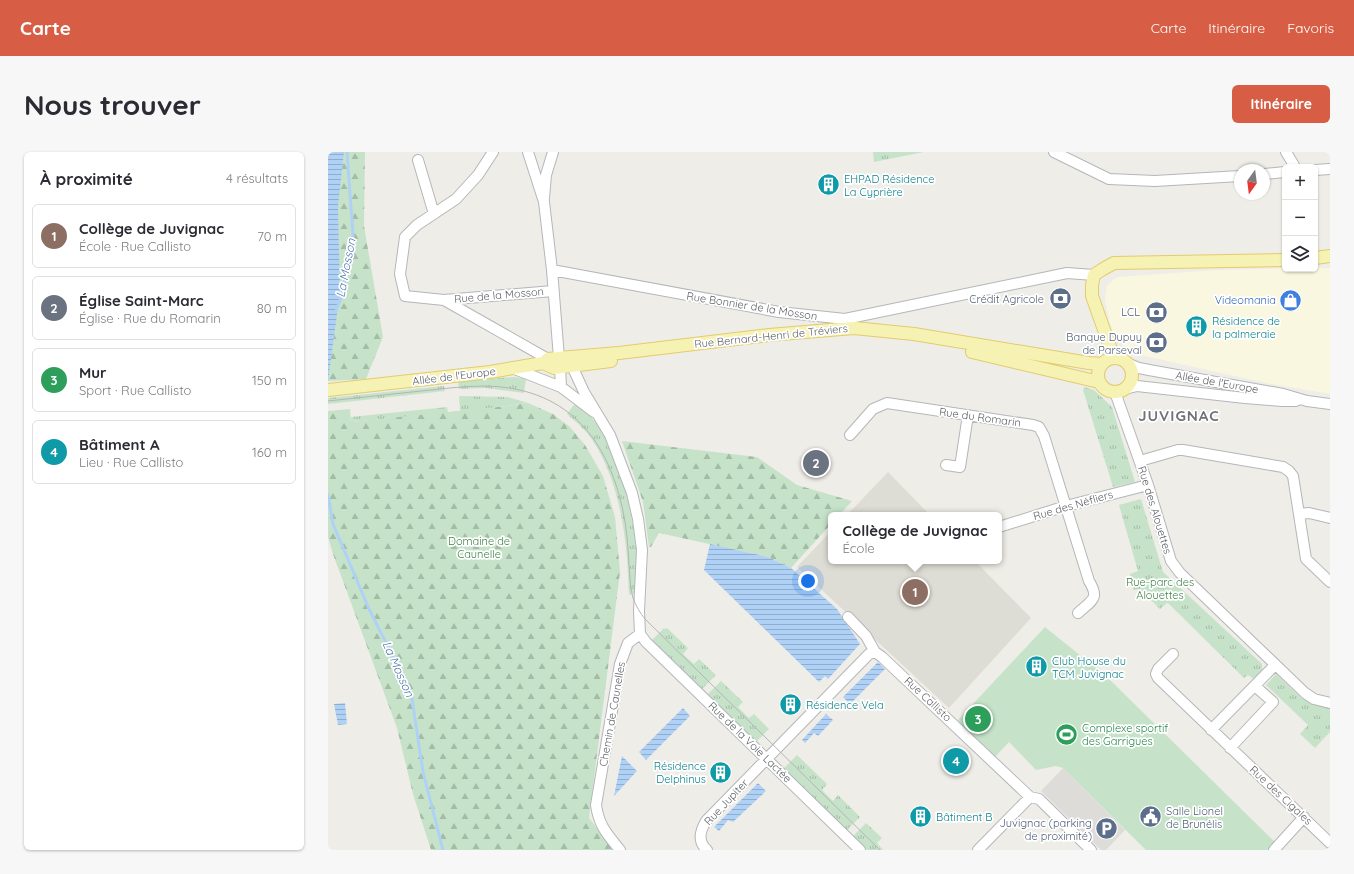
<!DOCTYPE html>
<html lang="fr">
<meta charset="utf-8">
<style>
:root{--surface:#fff;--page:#f7f7f7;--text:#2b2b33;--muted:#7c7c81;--line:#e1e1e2;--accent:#d75d44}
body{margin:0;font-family:Quicksand,sans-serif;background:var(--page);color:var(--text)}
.controls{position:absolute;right:12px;top:12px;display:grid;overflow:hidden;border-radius:6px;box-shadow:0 1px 3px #0004}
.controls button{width:36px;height:36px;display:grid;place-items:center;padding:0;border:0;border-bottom:1px solid var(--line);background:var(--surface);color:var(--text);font:20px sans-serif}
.compass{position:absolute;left:906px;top:12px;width:36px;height:36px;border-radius:50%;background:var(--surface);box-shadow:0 1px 3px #0004;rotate:194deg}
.you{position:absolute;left:480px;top:429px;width:14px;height:14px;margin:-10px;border:3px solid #fff;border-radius:50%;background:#1a73e8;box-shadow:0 0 0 6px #1a73e833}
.badge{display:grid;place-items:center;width:26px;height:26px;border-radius:50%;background:var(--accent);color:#fff;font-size:13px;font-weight:700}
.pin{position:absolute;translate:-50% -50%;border:2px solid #fff;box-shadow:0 1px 4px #0006}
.popup{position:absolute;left:500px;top:360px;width:174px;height:52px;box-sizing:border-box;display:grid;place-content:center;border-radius:6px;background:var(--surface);filter:drop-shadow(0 1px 3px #0005);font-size:13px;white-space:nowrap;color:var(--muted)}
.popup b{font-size:15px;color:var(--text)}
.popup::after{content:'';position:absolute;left:50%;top:100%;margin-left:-8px;border:8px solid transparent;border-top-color:var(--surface)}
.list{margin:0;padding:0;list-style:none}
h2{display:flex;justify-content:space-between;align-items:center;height:52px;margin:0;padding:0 16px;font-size:17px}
h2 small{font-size:13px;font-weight:400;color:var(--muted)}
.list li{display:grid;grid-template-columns:26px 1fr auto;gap:12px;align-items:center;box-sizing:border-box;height:64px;margin:0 8px 8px;padding:0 8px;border:1px solid var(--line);border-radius:6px}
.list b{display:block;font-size:15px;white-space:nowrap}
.list p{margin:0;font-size:13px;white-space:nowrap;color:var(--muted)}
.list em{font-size:13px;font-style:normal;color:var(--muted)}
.icon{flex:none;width:22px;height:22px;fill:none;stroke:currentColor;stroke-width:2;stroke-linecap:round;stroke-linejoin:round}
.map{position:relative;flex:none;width:1002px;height:698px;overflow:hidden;border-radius:6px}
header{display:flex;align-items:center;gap:24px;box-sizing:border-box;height:56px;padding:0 20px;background:var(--accent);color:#fff}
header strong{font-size:19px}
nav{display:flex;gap:22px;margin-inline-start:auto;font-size:14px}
.intro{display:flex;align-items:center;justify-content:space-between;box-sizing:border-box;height:96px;padding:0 24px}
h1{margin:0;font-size:28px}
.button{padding:10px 18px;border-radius:6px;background:var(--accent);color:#fff;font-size:14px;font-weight:700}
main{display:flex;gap:24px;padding:0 24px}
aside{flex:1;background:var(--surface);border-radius:6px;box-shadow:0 1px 3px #0004}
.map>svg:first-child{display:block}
.commercial{fill:#faf7e0}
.industrial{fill:#dedcd9}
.education{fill:#deddd5}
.grass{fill:url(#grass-tufts)}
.forest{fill:url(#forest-firs)}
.pitch{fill:#c6e3c9}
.water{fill:url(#water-rules)}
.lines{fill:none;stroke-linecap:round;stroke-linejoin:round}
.stream{stroke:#afd1f6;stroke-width:3}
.minor-casing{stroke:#b4b6ba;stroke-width:12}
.major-casing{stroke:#e2cc6c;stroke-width:14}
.minor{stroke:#fff;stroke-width:10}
.major{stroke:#f6f2b4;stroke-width:12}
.tram{stroke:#b4b5b5;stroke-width:1}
.labels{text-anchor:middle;stroke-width:3.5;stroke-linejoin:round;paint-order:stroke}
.culture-label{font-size:11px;fill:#0d838f;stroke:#fff;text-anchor:start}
.street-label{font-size:11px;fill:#5e6165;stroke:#fff}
.service-label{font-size:11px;fill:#4e5e75;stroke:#fff;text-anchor:end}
.shop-label{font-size:11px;fill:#366cbe;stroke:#fff;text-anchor:end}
.park-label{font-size:11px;fill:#408349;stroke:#fff}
.leisure-label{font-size:11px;fill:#27864d;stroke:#fff;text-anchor:start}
.water-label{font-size:12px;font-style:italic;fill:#5176af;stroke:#fff}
.district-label{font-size:15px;font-weight:bold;letter-spacing:1px;fill:#6f7277;stroke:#fff}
</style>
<header>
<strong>Carte</strong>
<nav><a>Carte</a><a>Itinéraire</a><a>Favoris</a></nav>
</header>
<div class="intro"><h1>Nous trouver</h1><a class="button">Itinéraire</a></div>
<main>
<aside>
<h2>À proximité<small>4 résultats</small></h2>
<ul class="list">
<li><span class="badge" style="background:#8d6e63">1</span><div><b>Collège de Juvignac</b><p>École · Rue Callisto</p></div><em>70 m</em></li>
<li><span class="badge" style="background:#6b7280">2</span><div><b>Église Saint-Marc</b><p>Église · Rue du Romarin</p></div><em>80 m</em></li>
<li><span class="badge" style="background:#2e9e5b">3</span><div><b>Mur</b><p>Sport · Rue Callisto</p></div><em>150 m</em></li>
<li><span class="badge" style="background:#0f9aa8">4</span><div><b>Bâtiment A</b><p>Lieu · Rue Callisto</p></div><em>160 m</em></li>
</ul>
</aside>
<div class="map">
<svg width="1002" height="698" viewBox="0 0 1002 698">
<defs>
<pattern id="grass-tufts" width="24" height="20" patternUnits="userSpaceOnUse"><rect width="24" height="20" fill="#c6e3c9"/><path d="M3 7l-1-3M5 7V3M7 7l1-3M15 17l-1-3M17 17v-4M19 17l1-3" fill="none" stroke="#a4bba7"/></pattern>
<pattern id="forest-firs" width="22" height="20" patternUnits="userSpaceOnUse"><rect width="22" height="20" fill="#c6e3c9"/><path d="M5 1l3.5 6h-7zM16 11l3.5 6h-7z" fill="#a4bba7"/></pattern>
<pattern id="water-rules" width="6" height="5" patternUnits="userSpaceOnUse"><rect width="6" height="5" fill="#afd1f6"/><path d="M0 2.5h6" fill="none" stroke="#92adcb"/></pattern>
</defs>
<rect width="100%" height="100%" fill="#efede7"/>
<path class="commercial" d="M987,116h15v126l-64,-11 -130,-29 -8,-5 -13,-14 -5,-11 -5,-24 2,-14 7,-7 4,-2 99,-7z"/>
<path class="industrial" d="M735,616l62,62 -19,20h-5l-60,-59z"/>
<path class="education" d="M560,320l42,43h-83z
M503,379v30h144l56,57 -82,90 -152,-141z"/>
<path class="grass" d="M545,0h51l-50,10z
M187,225l11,2 -2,14 -38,-5 -27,1 -1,-8z
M116,234l1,5 -117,13v-6z
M756,235l10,3 18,17 23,75 -22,5 -30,-97z
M131,244l49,1 20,6 -67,9 -110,10v-5l96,-10 1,5 12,-1z
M248,250c8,7 16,15 22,24 21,30 35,86 38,122 1,15 -1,30 -1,45l-6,2c-1,-16 -1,-31 -3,-47 -4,-37 -13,-76 -33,-107 -7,-11 -17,-19 -26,-27z
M813,347l22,73 99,92v7l-8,8 -6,-4 -4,3 -75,-74 -2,-1 -7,6 -20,-20 -7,1 -3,-16 8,-3 -19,-66z
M336,476l1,1 2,-1 21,20 -5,6 11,10 5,-5 17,16 -14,14 -51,-48z
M948,522l25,24 29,9v25l-15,16 -15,-14 8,-9 -42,-40z
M393,529l22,21 -5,5 11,11 5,-4 15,15 -13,13 -48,-48z
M469,603l30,29 -5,6 11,11 5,-6 22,22 -14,14 -63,-62z
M538,671l16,15 -5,5 6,7h-16l-14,-14z"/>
<path class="forest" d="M0,0h37l-1,74 19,111 -17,42 -38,2z
M200,251l25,11 17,13 15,18 18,31 12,41 5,55 -31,246 25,32h-183l-18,-56 -16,-66 -64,-174 -5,-17v-126l22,-2 1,13 157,-16z
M294,289l135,16 40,28 55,16 -13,14h-8v9l-40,44 -23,-11 -109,-24 -8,14h-2l-6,-45z"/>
<path class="pitch" d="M717,475l62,50 176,173h-137l-83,-82 -7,-2 -20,4 -27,-28 -14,15 -32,-30 -5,-7z"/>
<path class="water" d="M0,0h16l-6,54 2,86 -12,89z
M382,392l58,13 23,11 46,41 23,35 -32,35 -3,-3 -6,6 -115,-112z
M550,510l7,7 -35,35 -7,-7z
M17,551l2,21 -9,1 -4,-21z
M355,556l7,8 -44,44 -7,-8z
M498,562l7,6 -15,16 -4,-3 -9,10 -3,-3z
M294,604l15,15 -23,25z
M430,631l8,8 -33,31 -5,-2 -9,11 -5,-4z"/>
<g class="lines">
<path class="stream" d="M8,159l6,-16 11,-60 -6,-83
M0,343l5,29 36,85 42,83 12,80 20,78"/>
<defs>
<path id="minor" d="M165,0l-15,23 -22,24 -39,26 -12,12 -5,37 5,22 39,4 109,-9
M200,0l16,50 8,68 7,88
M726,0l55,27 46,2 85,-5
M958,0l9,15
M90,8l16,54
M987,18l15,-1
M936,22l21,-2
M216,46l2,-23 7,-23
M224,118l227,42 66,7 222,-46 27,2
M116,148l104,59
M799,211l12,5 10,2 134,24 24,7 23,3
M244,214l12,26 26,43 22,58 6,26 4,31 -3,61 1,23
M232,215l1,20
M184,216l49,19 33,25
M797,237l12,-3 108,12 37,3h14
M787,240l33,93 23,76 9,12 125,120 9,6 16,4
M522,283l23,-26 14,-6 146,22 6,2 5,9 45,145c11,18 3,19 -11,32
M812,309l38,-11h5l100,17 6,4 4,5 13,83 24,23
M618,313l14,2 8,-52
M971,362l10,-1 21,5
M671,375l67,-21 82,-21
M520,465l18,19 9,16 7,5 148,140 9,2 52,51
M312,482l6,8 214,208
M845,502l-15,15 -2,5 2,4 172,165
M883,578l64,-65
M902,596l43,-46 -18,-16
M292,698c-13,-16 -21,-24 -24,-45l24,-141 8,-21 12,-9
M379,698c-10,-9 -7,-19 -1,-29l163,-167 6,-2
M650,698l52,-53
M946,698l30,-33"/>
<path id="major" d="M987,106l15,-2
M644,200l127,30
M770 223a17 17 0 1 1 34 0a17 17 0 1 1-34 0Z
M786,206l-22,-62v-11l2,-10 9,-6 11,-6 171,-3
M215,211l11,5 57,-7
M0,238l162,-18 53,-9 5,-4 11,-1 60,-5 150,-18 85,-7 60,6 175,29 13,1"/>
</defs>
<use href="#minor" class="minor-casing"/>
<use href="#major" class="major-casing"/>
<use href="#minor" class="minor"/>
<use href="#major" class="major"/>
<path class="tram" d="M0,249c31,-3 62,-7 93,-10 21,-2 42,-5 63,-5 81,1 123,50 139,125 4,18 5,36 6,54 1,11 1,23 4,33 3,8 7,15 12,21l235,231"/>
</g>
<defs>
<symbol id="building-disc" viewBox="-11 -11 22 22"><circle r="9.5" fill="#0f9aa8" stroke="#fff"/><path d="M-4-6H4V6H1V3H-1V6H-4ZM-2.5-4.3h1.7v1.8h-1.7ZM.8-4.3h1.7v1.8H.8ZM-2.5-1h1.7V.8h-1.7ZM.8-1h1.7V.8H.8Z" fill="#fff"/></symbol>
<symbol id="bank-disc" viewBox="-11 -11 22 22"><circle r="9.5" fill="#5c6f8a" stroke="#fff"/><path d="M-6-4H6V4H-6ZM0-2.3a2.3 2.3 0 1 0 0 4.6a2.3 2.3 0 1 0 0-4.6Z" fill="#fff"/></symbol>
<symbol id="shop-disc" viewBox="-11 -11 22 22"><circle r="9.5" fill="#3f7fe0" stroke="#fff"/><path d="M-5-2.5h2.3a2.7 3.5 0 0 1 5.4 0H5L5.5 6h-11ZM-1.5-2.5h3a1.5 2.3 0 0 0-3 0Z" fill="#fff"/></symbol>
<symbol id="stadium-disc" viewBox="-11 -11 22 22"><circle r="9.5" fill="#2e9e5b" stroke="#fff"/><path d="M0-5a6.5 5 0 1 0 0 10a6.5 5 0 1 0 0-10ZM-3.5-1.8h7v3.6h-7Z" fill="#fff"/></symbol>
<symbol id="civic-disc" viewBox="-11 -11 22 22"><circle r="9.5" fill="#5c6f8a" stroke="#fff"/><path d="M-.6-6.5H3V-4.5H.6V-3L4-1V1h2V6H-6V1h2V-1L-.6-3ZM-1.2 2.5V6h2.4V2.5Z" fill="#fff"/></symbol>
<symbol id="parking-disc" viewBox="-11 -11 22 22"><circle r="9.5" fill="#5c6f8a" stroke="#fff"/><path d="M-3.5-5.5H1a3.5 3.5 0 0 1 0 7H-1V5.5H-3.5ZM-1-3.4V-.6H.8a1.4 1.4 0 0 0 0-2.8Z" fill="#fff"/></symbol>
</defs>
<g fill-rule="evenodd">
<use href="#building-disc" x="488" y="20" width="25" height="25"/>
<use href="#bank-disc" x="720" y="134" width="25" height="25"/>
<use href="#shop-disc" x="950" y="136" width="25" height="25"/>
<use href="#bank-disc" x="816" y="148" width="25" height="25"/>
<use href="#building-disc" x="856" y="162" width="25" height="25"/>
<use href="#bank-disc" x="816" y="178" width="25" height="25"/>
<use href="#building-disc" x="696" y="502" width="25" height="25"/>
<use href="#building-disc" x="450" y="540" width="25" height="25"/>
<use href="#stadium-disc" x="726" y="570" width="25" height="25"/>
<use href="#building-disc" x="380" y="608" width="25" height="25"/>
<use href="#building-disc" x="580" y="652" width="25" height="25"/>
<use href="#civic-disc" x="810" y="652" width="25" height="25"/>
<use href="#parking-disc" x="766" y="664" width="25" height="25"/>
</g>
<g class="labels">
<g class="culture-label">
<text x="516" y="31">EHPAD Résidence<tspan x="516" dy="13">La Cyprière</tspan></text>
<text x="884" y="173">Résidence de<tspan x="884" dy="13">la palmeraie</tspan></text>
<text x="724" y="513">Club House du<tspan x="724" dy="13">TCM Juvignac</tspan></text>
<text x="478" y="557">Résidence Vela</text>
<text x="378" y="618" text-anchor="end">Résidence<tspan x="378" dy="13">Delphinus</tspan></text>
<text x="608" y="669">Bâtiment B</text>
</g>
<g class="street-label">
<text transform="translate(171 143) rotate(-5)" y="4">Rue de la Mosson</text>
<text transform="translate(424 154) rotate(9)" y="4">Rue Bonnier de la Mosson</text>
<text transform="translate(443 184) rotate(-6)" y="4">Rue Bernard-Henri de Tréviers</text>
<text transform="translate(126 224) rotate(-7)" y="4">Allée de l'Europe</text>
<text transform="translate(889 230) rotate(10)" y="4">Allée de l'Europe</text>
<text transform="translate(652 265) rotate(8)" y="4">Rue du Romarin</text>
<text transform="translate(745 353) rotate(-16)" y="4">Rue des Néfliers</text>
<text transform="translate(827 358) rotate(73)" y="4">Rue des Alouettes</text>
<text transform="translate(600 547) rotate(43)" y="4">Rue Callisto</text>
<text transform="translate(284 562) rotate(-80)" y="4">Chemin de Caunelles</text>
<text transform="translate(422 590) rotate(44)" y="4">Rue de la Voie Lactée</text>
<text transform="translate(953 643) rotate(43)" y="4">Rue des Cigales</text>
<text transform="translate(398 650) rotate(-47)" y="4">Rue Jupiter</text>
</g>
<g class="service-label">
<text x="716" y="151">Crédit Agricole</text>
<text x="812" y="164">LCL</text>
<text x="814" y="189">Banque Dupuy<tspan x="814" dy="13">de Parseval</tspan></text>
<text x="838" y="663" text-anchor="start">Salle Lionel<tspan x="838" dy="13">de Brunélis</tspan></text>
<text x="764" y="675">Juvignac (parking<tspan x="764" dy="13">de proximité)</tspan></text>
</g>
<g class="shop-label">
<text x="948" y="152">Videomania</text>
</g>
<g class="park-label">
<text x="151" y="393">Domaine de<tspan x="151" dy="13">Caunelle</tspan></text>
<text x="832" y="434">Rue-parc des<tspan x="832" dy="13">Alouettes</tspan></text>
</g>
<g class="leisure-label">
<text x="754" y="580">Complexe sportif<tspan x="754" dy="13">des Garrigues</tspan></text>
</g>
<g class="water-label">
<text transform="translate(18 116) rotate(-79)" y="4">La Mosson</text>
<text transform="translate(70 517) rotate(66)" y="4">La Mosson</text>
</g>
<g class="district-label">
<text x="851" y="269">JUVIGNAC</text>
</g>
</g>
</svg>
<div class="controls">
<button>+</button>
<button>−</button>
<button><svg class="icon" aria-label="layers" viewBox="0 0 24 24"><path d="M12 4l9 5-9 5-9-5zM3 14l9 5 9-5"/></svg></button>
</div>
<svg class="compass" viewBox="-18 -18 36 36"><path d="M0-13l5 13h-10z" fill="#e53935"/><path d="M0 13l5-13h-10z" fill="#7c7c81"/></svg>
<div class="you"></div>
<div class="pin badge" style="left:587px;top:440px;background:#8d6e63">1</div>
<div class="popup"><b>Collège de Juvignac</b>École</div>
<div class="pin badge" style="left:488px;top:311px;background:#6b7280">2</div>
<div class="pin badge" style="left:650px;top:567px;background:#2e9e5b">3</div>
<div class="pin badge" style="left:628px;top:609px;background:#0f9aa8">4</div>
</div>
</main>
